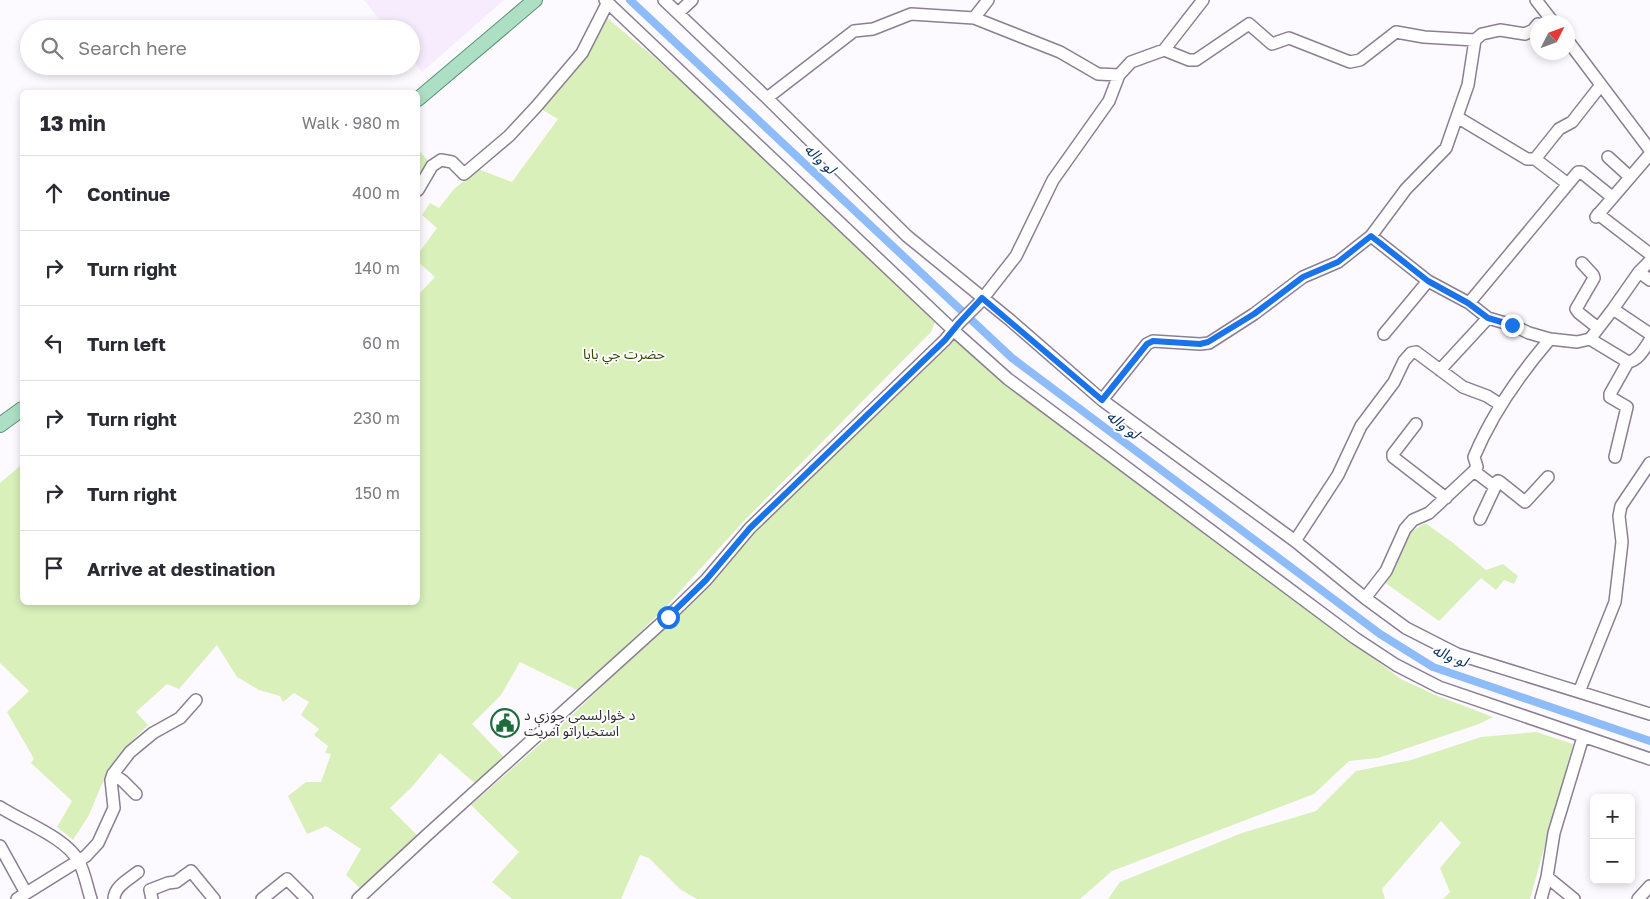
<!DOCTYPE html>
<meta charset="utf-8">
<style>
:root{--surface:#fff;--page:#f7f7f7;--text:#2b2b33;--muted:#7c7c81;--line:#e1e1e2}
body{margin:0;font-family:"Golos Text","Noto Sans Arabic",sans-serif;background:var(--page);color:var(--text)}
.controls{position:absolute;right:15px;bottom:15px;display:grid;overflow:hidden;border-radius:8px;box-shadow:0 2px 8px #0003}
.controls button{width:45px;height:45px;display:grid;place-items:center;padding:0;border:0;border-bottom:1px solid var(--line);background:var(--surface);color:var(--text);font:25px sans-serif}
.compass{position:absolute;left:1530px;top:15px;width:45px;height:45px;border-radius:50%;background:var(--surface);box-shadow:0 2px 8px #0003;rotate:48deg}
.stop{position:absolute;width:15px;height:15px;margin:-11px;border:4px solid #1a73e8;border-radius:50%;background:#fff}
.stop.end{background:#1a73e8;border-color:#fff;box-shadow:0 1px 5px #0008}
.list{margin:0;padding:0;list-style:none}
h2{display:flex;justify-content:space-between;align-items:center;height:65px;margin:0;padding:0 20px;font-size:21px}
h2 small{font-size:16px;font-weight:400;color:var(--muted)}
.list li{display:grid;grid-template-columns:32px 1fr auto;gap:15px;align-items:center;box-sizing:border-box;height:75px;padding:0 20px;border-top:1px solid var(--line)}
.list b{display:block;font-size:19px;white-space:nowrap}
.list em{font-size:16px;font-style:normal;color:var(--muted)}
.icon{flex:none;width:28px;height:28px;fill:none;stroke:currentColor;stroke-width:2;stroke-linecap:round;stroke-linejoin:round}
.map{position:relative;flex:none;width:1650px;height:899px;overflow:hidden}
.search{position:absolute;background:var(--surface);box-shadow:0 2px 8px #0003;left:20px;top:20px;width:400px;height:55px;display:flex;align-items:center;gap:12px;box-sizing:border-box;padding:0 18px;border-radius:28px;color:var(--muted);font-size:19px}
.panel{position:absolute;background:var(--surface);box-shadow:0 2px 8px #0003;left:20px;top:90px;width:400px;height:515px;border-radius:8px}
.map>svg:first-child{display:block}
.built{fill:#f7ecfd}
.green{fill:#d9f0ba}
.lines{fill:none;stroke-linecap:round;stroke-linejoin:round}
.canal{stroke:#8dbcf9;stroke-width:8}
.minor-casing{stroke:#8b7f93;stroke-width:14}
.major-casing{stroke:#5d9278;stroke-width:16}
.minor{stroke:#fff;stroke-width:11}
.major{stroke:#acdfc4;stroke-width:14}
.route{stroke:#1a73e8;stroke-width:6}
.labels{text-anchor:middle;stroke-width:4;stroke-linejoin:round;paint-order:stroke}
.park-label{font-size:14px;fill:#334903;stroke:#fff}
.poi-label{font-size:14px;fill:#312c34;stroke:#fff;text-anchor:start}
.water-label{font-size:15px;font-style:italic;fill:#0f3665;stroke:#fff}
</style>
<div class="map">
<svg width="1650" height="899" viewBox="0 0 1650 899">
<rect width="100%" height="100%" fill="#fdfaff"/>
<path class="built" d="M364,0h140l-82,72 -11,-14v-29h-24z"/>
<path class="green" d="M606,17l48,40 52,47 229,218 -4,10 -189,191 -79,87 -84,81 -59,-29 -19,33 -29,29 34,35 -28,27 -38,-33 -28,34 -22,21 31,31 -57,53 -18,-17 15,-26 -35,-23 -19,8 -19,-38 18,-14h15l10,-28 -6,-1 3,-7 -14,-11 5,-6 -18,-14 8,-13 -15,-9 -11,9 -3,-6 -21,-6 -22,-13 -20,-32 -38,44 -12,-5 -31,28 12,13 -26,26 -21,35 -12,29 -16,25 -16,-13 15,-26 -41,-38 3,-4 -27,-47 22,-21 -29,-28v-180l20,-17 2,-3v139h396v-307l17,-18 -17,-15v-8l19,-26 -15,-13 8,-12 9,5 15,-19 24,-20 34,13 46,-63 -17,-10z
M418,149l11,13 -11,20z
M955,339l52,46 394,294 32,15 60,23 -14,7 -101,34 -29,3 -35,33 -202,77 -32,28h-383l-16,-9 -32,-32 -9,-3 -19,44h-109l-20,-17 27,-30 -48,-47 94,-83 146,-140 44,-50 118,-116z
M1425,523l27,19 34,28 17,-6 15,12 -4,8 -10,-4 -8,10 -15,-12 -42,43 -55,-39 27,-50z
M1536,732l37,12 -43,155h-87l7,-7 -10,-24 21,-25 -20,-22 -59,68 3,10h-277l12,-17 122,-49 74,-22 40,-40 55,-11 70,-23z"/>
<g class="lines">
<path class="canal" d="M630,0l382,358 368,276 53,33 217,74"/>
<defs>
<path id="minor" d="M605,0l348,330 55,49 347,259 41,27 43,22 211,72
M664,0l103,98 140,138 103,84 92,80 193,141 70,57 41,30 51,26 193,60
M1536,0l17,22
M678,13l14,-13
M974,18l14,-18
M1568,41l82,109
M1164,50l25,10h7l53,-36 23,20 17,-6 61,24 10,-2 36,-28 28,5 51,3
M767,98l87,-67 19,-2 38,-15 63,4 86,34 38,22 21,1
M1457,117l70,42h8l33,25
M1608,157l22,20
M1535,159l24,-30 13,-7 29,-37
M418,190l14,-24 9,-6 11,2 12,12 45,-38 27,-29 46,-54 26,-51
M1598,214l52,40
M1596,217l54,-63
M1371,236l57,45
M1582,263l11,12 1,3 -18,31 3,4 19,15
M1639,272l11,8
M1469,303l109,-131h3l31,25
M1613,309l37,25
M1384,334l44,-53 41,22 19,15 24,7 17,8 21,6 27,3 13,-3 23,-30 26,-37 11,-11
M1590,339l38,23c10,-1 17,-14 22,-22
M1440,370l48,-52
M1102,400l45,-56 6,-3 47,3 9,-1 45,-29 49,-37 35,-15 33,-26 35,-47 40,-41 22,-63 7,-45 7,-6 18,-4 25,4 8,-4 5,-6
M1416,424l-23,30v3l53,41
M1615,457l12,-50 -17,-10v-3l18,-32
M1474,471l21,16 -15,32
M1494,485l4,-4 2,1 25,20 23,-25
M1295,541l43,-66 23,-49 33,-44 10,-21 7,-8 5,-1 47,35 24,9 14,9
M1365,598l21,-27 19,-42 8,-9 16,-7 45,-42 3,-4 -3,-10c18,-43 46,-83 76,-118
M1579,692l36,-90 7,-60 -3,-26 2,-10 29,-43
M113,774l10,7 13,13
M0,807c23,15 67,31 79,55 6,11 8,25 12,37
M0,846l26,47
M1547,877l27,22
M17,899l69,-43 12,-13 16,-35 -3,-28 2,-6 17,-22 23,-19 27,-15 16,-18
M114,899c0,-12 15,-20 24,-27
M152,899l-2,-9 18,-7 8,-1 15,-11 23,28
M262,899l25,-20 20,20
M358,899l69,-64 241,-218 38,-37 44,-52 195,-188 14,-17 21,-21 36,-46 37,-76 56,-79 10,-26 12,-13 33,-12 39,-50
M1541,899l6,-22 7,-44 29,-96
M1638,899l12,-13"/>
<path id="major" d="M418,99l117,-99
M0,425l22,-16"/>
</defs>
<use href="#minor" class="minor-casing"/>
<use href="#major" class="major-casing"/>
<use href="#minor" class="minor"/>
<use href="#major" class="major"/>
</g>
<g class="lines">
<path class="route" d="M668,617l38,-37 44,-52 195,-188 14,-17 23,-25 120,102 45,-56 6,-3 47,3 8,-2 46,-28 49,-37 35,-15 33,-26 57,45 40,22 20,15 24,7"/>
</g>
<defs>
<symbol id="civic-ring" viewBox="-11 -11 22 22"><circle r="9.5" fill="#fff" stroke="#1e6c3c" stroke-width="1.5"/><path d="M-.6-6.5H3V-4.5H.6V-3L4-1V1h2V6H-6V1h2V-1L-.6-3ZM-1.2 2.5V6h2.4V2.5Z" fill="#1e6c3c"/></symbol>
</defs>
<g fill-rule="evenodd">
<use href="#civic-ring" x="489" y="707" width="32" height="32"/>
</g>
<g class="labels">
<g class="park-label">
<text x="624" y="359">حضرت جي بابا</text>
</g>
<g class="poi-label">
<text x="524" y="720">د څوارلسمی حوزې د<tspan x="524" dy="16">استخباراتو آمريت</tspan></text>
</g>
<g class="water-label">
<text transform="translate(820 159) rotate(43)" y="5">لو واله</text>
<text transform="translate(1123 425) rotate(37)" y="5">لو واله</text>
<text transform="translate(1450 656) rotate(22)" y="5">لو واله</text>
</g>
</g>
</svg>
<div class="controls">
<button>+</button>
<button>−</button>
</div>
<svg class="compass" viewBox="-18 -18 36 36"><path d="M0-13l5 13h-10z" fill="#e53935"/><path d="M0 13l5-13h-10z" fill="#7c7c81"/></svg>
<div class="stop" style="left:668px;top:617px"></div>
<div class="stop end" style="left:1512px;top:325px"></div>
<div class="search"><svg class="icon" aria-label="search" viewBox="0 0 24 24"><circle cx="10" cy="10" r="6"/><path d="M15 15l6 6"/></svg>Search here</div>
<section class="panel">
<h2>13 min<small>Walk · 980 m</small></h2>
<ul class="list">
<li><svg class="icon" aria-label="ahead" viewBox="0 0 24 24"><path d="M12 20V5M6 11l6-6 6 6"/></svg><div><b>Continue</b></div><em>400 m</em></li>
<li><svg class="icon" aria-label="right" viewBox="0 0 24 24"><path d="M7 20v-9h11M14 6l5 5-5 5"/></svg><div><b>Turn right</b></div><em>140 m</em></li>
<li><svg class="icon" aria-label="left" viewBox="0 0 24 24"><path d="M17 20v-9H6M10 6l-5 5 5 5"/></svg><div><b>Turn left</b></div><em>60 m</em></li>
<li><svg class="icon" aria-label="right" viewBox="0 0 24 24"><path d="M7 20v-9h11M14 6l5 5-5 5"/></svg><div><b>Turn right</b></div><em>230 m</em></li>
<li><svg class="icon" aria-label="right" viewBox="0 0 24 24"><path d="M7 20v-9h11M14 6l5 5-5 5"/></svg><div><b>Turn right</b></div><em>150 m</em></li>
<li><svg class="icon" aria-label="arrive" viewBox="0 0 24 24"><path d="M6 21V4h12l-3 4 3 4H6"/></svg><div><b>Arrive at destination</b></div></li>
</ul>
</section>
</div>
